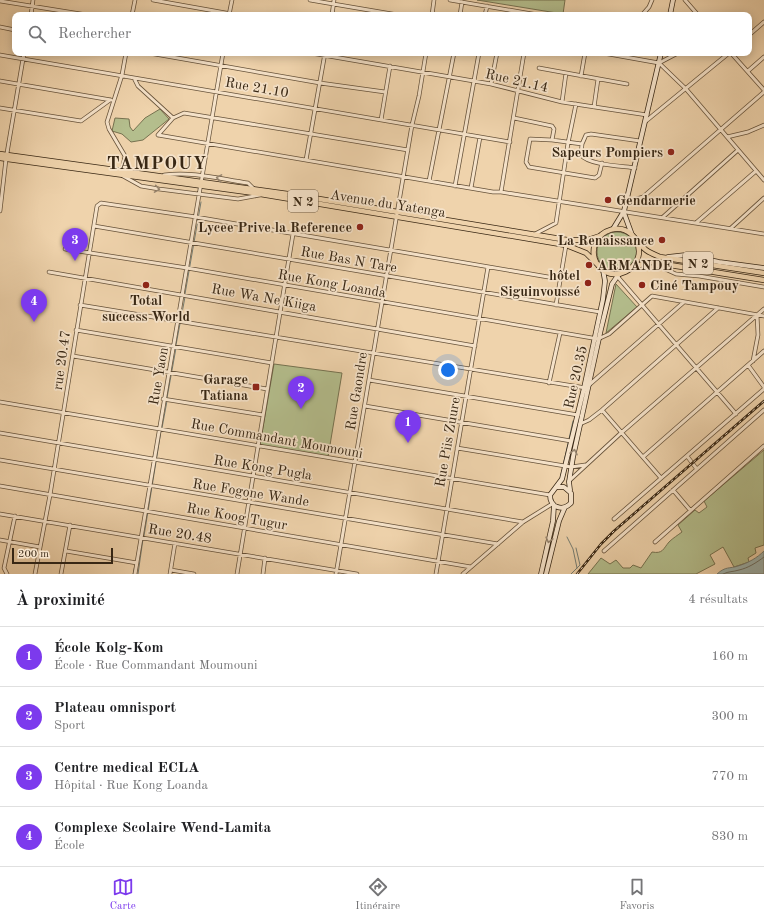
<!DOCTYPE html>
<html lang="fr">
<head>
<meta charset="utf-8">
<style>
	body { margin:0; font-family:"Old Standard TT",serif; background:#f6f6f6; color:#202124 }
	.scale { position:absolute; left:12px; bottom:10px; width:101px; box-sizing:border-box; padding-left:4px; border:2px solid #382714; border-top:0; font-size:11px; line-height:14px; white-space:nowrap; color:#382714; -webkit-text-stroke:3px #f5e2c9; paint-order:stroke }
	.you { position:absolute; left:448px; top:370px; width:14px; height:14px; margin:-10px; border:3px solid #fff; border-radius:50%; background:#1a73e8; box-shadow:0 0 0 6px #1a73e833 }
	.badge { display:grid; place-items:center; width:26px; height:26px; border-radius:50%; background:#7c3aed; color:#fff; font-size:13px; font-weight:700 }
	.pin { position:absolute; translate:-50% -33px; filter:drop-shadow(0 1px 2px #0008) }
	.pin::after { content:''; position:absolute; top:21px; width:14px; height:12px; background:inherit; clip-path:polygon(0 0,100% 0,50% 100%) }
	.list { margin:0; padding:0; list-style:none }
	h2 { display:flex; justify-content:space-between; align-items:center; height:52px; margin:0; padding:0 16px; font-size:17px }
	h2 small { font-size:13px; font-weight:400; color:#757577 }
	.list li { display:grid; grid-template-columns:26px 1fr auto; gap:12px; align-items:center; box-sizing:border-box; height:60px; padding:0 16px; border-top:1px solid #e0e0e0 }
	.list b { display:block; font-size:15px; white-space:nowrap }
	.list p { margin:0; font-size:13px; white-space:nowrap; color:#757577 }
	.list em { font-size:13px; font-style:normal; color:#757577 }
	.icon { flex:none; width:22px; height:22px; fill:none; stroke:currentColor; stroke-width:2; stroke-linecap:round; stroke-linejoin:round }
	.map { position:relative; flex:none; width:764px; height:574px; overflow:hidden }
	.search { position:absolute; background:#fff; box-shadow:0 2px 10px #0003; left:12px; right:12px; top:12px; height:44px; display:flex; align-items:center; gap:10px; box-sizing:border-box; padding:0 14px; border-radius:8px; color:#757577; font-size:15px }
	.sheet { height:292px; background:#fff }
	nav { display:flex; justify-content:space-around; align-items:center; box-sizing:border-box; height:56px; border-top:1px solid #e0e0e0; background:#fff; font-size:11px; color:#757577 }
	nav a { display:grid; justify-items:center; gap:2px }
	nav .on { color:#7c3aed }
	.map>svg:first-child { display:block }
</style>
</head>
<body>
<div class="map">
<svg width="764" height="574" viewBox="0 0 764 574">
	<rect width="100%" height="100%" fill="#efd3ac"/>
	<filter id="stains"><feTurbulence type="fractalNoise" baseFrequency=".005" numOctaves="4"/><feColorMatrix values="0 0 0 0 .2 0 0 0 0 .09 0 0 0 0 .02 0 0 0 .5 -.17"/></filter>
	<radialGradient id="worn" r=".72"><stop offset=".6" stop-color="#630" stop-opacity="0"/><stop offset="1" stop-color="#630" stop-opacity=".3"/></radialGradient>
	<path fill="#b4be8d" stroke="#767250" d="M477,0H565L563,14Z
		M160,109L169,119L143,140L131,142L122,134L112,131L115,118L129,119L130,127L133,131L145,118Z
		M597 252a20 20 0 1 1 40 0a20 20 0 1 1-40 0Z
		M616,284L637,307L606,333Z
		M274,364L342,373L328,457L260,445Z
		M764,450V545L755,548L756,553L748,558L749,562L734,567L723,547L710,555L715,564L696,574H588L601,558L610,564L616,560L623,568H630L633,565L641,568L652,552C663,554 663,549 669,542C673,538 678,535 682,532L678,525L695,510L699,513L707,507L704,501Z"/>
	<path fill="#9db6b3" stroke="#757d73" d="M764,551V574H717C726,566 729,569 738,566C748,563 757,558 764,551Z"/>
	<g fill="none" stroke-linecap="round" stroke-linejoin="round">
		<path stroke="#6a6e64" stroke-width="1" d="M723,574C729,571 733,572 739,570C748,568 756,563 764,557"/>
		<path stroke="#757d73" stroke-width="1" d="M185,294L201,202
			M176,345L185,297
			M167,398L176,348
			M162,428L167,401
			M560,479L573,421
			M144,536L161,431
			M567,537L573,549L577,568
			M133,574L135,565
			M138,574L143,539
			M571,574L580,565L576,548"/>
		<defs>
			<path id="street" d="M153,0L237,15
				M310,0L398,15
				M450,0L538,15
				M685,0L698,15
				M0,1L87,15
				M31,15L33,0
				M132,15L135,0
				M229,15L232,0
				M332,15L334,0
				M432,15L434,0
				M460,15L462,2
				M485,15L487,6
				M642,15L649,7L652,0
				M0,27L15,30
				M749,35L764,22
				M149,53L320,83L385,92
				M311,53L491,84L562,102L647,115
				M603,53L659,63L678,53
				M731,53L764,90
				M0,55L510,142
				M659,63L686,89L764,180
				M539,68L627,84
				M748,71L764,57
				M581,76L585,53
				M134,78L138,86L173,118
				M0,81L111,100
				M491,84L497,53
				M562,102L566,73
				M594,107L598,79
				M0,108L81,121L110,100
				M514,118L552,126L554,129L552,140
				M381,120L390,66
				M646,121L729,53
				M158,135L493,192H501L764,234
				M158,135L173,118L184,113L408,150
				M727,137L748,132L764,125
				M582,144L552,140L530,139L526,162L529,167L595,178L599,175L602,163
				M306,160L325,53
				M635,168C621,166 589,165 581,155L582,144L586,135L591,134L640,141
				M122,171L125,156L109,129L107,122L122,75L126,53
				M164,175C192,171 220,179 248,183L253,188
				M123,176L141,186L159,189L238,199L260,195
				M429,181L454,53
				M455,186L479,53
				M471,188L480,137
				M501,192L524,53
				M627,202L643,197L764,92
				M0,211L6,159L24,53
				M663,217L738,150
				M697,222L756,171
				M94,226L600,312
				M731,228L764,198
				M535,234L556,223L568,143L576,104
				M65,249L187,268L598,339L609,334L652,296L764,316
				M654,264L676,274L699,276L764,287
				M49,272L475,346
				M617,276L736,414
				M80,305L586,388
				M556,305L566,245
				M76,330L272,363
				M73,356L267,389
				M753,361L758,335L757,315
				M748,365L764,387
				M369,380L578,415
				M549,383L560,333
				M589,385L684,302
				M163,399L263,415
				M0,402L550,495
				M365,406L571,441
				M602,410L661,478
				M580,424L589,420L602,410L718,308
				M0,433L523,522
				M457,448L571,467L585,465
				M687,456L696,468
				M643,457L764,351
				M0,460L498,544
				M569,481L621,433L764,309
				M0,486L471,567
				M673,490L690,510
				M0,514L357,574
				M614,519L764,389
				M0,540L40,547
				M655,542L764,446
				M66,551L137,563
				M604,551L764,410
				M171,570L194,574
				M7,574L4,568L15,516
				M35,574L50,495L97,206L101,203L196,217L560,279
				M61,574L70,525
				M135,574L223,53
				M170,574L175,543
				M237,574L293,234
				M263,574L265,558
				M336,574L412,125L419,96L426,53
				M436,574L488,267
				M463,574L523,522L552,504"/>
			<path id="secondary" d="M670,15L673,0
				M624,213L632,235
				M613,229L624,211L661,53
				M668,257L686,255L719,262L764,268
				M557,487H564L571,493V503C562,512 550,507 550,495L562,479L584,388L603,299L605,281L603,270
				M570,490L569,482L573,457L601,329L612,284L619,274
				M541,574L553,521L554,505
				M546,574L559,521L565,507"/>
			<path id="primary" d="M0,154L295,195L567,240H588L600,236
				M0,158L254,193L566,245L586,253L599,266
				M637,242C648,268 610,288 596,262C593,256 593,250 595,244C601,229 620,224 631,234C637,239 640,246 646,250C650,253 655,255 660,257L764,273
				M634,268L642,264L651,262L764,280"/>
		</defs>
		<use href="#street" stroke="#66523a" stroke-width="4.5"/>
		<use href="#secondary" stroke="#382714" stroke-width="5.5"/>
		<use href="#primary" stroke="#382714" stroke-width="6"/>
		<use href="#street" stroke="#f5e2c9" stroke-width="3"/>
		<use href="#secondary" stroke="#f5e2c9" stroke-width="4"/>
		<use href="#primary" stroke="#efd3ac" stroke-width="4.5"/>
		<defs>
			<path id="rail" d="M577,574L601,544L614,531L764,401"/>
		</defs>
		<use href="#rail" stroke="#382714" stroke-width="2.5"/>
		<use href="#rail" stroke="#f5e2c9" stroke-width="1" stroke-dasharray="3" stroke-linecap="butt"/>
	</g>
	<defs><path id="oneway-chevron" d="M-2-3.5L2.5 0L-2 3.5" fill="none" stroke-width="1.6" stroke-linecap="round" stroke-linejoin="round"/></defs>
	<g stroke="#96846e">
		<use href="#oneway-chevron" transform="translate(219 178) rotate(-170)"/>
		<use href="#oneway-chevron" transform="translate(157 189) rotate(9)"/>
		<use href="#oneway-chevron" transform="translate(574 452) rotate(-78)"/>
		<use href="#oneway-chevron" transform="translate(549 540) rotate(104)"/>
	</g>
	<g fill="#8f2418" stroke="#f5e2c9" stroke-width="1.5">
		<circle cx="671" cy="152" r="4"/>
		<circle cx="608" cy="200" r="4"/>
		<circle cx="360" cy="227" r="4"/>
		<circle cx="662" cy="240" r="4"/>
		<circle cx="589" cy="265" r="4"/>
		<circle cx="588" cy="283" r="4"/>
		<circle cx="146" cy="285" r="4"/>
		<circle cx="642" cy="285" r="4"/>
		<rect x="252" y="383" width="8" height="8" rx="2"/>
	</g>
	<g text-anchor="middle" stroke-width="3.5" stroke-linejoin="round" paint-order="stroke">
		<g fill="#f5e2c9" stroke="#715f4a" stroke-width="1">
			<rect x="288" y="190" width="30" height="22" rx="3"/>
			<rect x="683" y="252" width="30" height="22" rx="3"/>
		</g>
		<g font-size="13" font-weight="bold" fill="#382714">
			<text x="303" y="206">N 2</text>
			<text x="698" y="268">N 2</text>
		</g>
		<g font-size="14" fill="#382714" stroke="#f5e2c9">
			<text transform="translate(517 80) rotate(13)" y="5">Rue 21.14</text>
			<text transform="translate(257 87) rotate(10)" y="5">Rue 21.10</text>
			<text transform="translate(388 203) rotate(9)" y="5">Avenue du Yatenga</text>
			<text transform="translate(349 259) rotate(10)" y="5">Rue Bas N Tare</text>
			<text transform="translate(332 283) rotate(10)" y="5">Rue Kong Loanda</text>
			<text transform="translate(264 297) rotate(10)" y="5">Rue Wa Ne Kiiga</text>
			<text transform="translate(61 360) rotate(-82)" y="5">rue 20.47</text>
			<text transform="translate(158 376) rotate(-80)" y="5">Rue Yaon</text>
			<text transform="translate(575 377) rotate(-77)" y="5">Rue 20.35</text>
			<text transform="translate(356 391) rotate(-81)" y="5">Rue Gaondre</text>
			<text transform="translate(277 438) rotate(10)" y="5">Rue Commandant Moumouni</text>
			<text transform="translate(447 442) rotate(-80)" y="5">Rue Piis Zuure</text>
			<text transform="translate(263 467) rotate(9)" y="5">Rue Kong Pugla</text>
			<text transform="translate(251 492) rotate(9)" y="5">Rue Fogone Wande</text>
			<text transform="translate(237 516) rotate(10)" y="5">Rue Koog Tugur</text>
			<text transform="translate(180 533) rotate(9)" y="5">Rue 20.48</text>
		</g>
		<g font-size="14" font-weight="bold" fill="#382714" stroke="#f5e2c9" text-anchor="end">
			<text x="663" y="157">Sapeurs Pompiers</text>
			<text x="616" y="205" text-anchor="start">Gendarmerie</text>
			<text x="352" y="232">Lycee Prive la Reference</text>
			<text x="654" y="245">La Renaissance</text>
			<text x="597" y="270" text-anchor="start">ARMANDE</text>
			<text x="580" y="280">hôtel<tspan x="580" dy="16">Siguinvoussé</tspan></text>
			<text x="650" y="290" text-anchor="start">Ciné Tampouy</text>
			<text x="146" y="305" text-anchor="middle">Total<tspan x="146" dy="16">success World</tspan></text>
			<text x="248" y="384">Garage<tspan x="248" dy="16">Tatiana</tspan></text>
		</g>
		<g font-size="18" font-weight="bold" letter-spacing="1" fill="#382714" stroke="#f5e2c9">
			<text x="157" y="169">TAMPOUY</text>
		</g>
	</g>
	<rect width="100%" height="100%" filter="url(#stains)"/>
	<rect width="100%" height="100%" fill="url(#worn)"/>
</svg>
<div class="scale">200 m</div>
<div class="you"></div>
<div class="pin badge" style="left:408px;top:443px">1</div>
<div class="pin badge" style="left:301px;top:409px">2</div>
<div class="pin badge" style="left:75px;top:261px">3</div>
<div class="pin badge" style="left:34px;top:322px">4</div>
<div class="search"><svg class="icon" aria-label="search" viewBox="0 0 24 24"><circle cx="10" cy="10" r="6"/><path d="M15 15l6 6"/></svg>Rechercher</div>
</div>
<section class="sheet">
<h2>À proximité<small>4 résultats</small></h2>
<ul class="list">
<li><span class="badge">1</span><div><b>École Kolg-Kom</b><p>École · Rue Commandant Moumouni</p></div><em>160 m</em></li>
<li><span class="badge">2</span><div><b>Plateau omnisport</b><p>Sport</p></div><em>300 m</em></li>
<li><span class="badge">3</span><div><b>Centre medical ECLA</b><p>Hôpital · Rue Kong Loanda</p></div><em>770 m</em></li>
<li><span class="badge">4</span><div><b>Complexe Scolaire Wend-Lamita</b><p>École</p></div><em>830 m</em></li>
</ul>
</section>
<nav>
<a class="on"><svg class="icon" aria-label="map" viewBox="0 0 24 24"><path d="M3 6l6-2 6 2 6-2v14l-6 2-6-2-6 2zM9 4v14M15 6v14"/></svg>Carte</a>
<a><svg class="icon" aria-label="directions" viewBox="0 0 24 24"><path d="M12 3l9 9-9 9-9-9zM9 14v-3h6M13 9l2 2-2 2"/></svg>Itinéraire</a>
<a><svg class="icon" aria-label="saved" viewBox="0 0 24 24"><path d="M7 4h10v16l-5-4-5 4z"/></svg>Favoris</a>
</nav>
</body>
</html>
